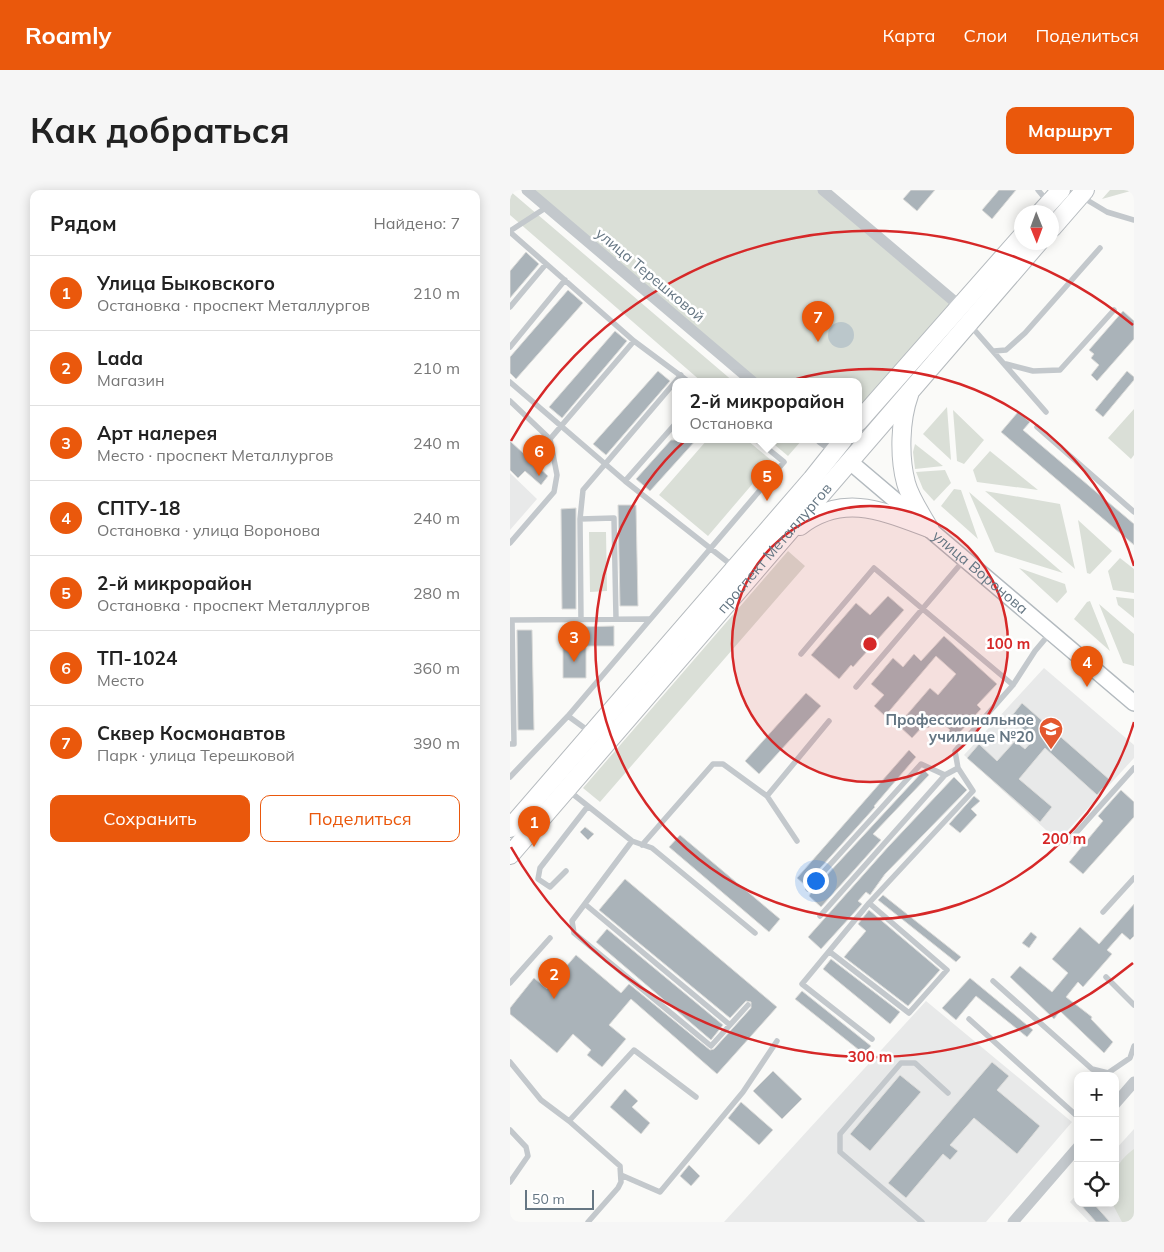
<!DOCTYPE html>
<html lang="ru">
<head>
<meta charset="utf-8">
<style>
	body { margin:0; font-family:Mulish,sans-serif; background:#f6f6f6; color:#222 }
	.controls { position:absolute; right:15px; bottom:15px; display:grid; overflow:hidden; border-radius:10px; box-shadow:0 2px 12px #0003 }
	.controls button { width:45px; height:45px; display:grid; place-items:center; padding:0; border:0; border-bottom:1px solid #e0e0e0; background:#fff; color:#222; font:25px sans-serif }
	.compass { position:absolute; left:504px; top:15px; width:45px; height:45px; border-radius:50%; background:#fff; box-shadow:0 2px 12px #0003; rotate:179deg }
	.scale { position:absolute; left:15px; bottom:12px; width:69px; box-sizing:border-box; padding-left:5px; border:2px solid #657683; border-top:0; font-size:14px; line-height:18px; white-space:nowrap; color:#657683; -webkit-text-stroke:4px #fff; paint-order:stroke }
	.you { position:absolute; left:305px; top:690px; width:18px; height:18px; margin:-12px; border:4px solid #fff; border-radius:50%; background:#1a73e8; box-shadow:0 0 0 8px #1a73e833 }
	.badge { display:grid; place-items:center; width:32px; height:32px; border-radius:50%; background:#ea580c; color:#fff; font-size:16px; font-weight:700 }
	.pin { position:absolute; translate:-50% -41px; filter:drop-shadow(0 1px 2px #0008) }
	.pin::after { content:''; position:absolute; top:26px; width:18px; height:15px; background:inherit; clip-path:polygon(0 0,100% 0,50% 100%) }
	.popup { position:absolute; left:162px; top:188px; width:190px; height:65px; box-sizing:border-box; display:grid; place-content:center; border-radius:10px; background:#fff; filter:drop-shadow(0 1px 4px #0005); font-size:16px; white-space:nowrap; color:#767676 }
	.popup b { font-size:19px; color:#222 }
	.popup::after { content:''; position:absolute; left:50%; top:100%; margin-left:-10px; border:10px solid transparent; border-top-color:#fff }
	.list { margin:0; padding:0; list-style:none }
	h2 { display:flex; justify-content:space-between; align-items:center; height:65px; margin:0; padding:0 20px; font-size:21px }
	h2 small { font-size:16px; font-weight:400; color:#767676 }
	.list li { display:grid; grid-template-columns:32px 1fr auto; gap:15px; align-items:center; box-sizing:border-box; height:75px; padding:0 20px; border-top:1px solid #e0e0e0 }
	.list b { display:block; font-size:19px; white-space:nowrap }
	.list p { margin:0; font-size:16px; white-space:nowrap; color:#767676 }
	.list em { font-size:16px; font-style:normal; color:#767676 }
	.actions { display:flex; gap:10px; padding:15px 20px }
	.actions a { flex:1; padding:11px 0; border:1px solid #ea580c; border-radius:10px; text-align:center; font-size:18px; color:#ea580c }
	.actions .main { background:#ea580c; color:#fff }
	.icon { flex:none; width:28px; height:28px; fill:none; stroke:currentColor; stroke-width:2; stroke-linecap:round; stroke-linejoin:round }
	.map { position:relative; flex:none; width:624px; height:1032px; overflow:hidden; border-radius:10px }
	header { display:flex; align-items:center; gap:30px; box-sizing:border-box; height:70px; padding:0 25px; background:#ea580c; color:#fff }
	header strong { font-size:24px }
	nav { display:flex; gap:28px; margin-inline-start:auto; font-size:18px }
	.intro { display:flex; align-items:center; justify-content:space-between; box-sizing:border-box; height:120px; padding:0 30px }
	h1 { margin:0; font-size:35px }
	.button { padding:12px 22px; border-radius:10px; background:#ea580c; color:#fff; font-size:18px; font-weight:700 }
	main { display:flex; gap:30px; padding:0 30px }
	aside { flex:1; background:#fff; border-radius:10px; box-shadow:0 2px 12px #0003 }
	.map>svg:first-child { display:block }
</style>
</head>
<body>
<header>
<strong>Roamly</strong>
<nav><a>Карта</a><a>Слои</a><a>Поделиться</a></nav>
</header>
<div class="intro"><h1>Как добраться</h1><a class="button">Маршрут</a></div>
<main>
<aside>
<h2>Рядом<small>Найдено: 7</small></h2>
<ul class="list">
<li><span class="badge">1</span><div><b>Улица Быковского</b><p>Остановка · проспект Металлургов</p></div><em>210 m</em></li>
<li><span class="badge">2</span><div><b>Lada</b><p>Магазин</p></div><em>210 m</em></li>
<li><span class="badge">3</span><div><b>Арт налерея</b><p>Место · проспект Металлургов</p></div><em>240 m</em></li>
<li><span class="badge">4</span><div><b>СПТУ-18</b><p>Остановка · улица Воронова</p></div><em>240 m</em></li>
<li><span class="badge">5</span><div><b>2-й микрорайон</b><p>Остановка · проспект Металлургов</p></div><em>280 m</em></li>
<li><span class="badge">6</span><div><b>ТП-1024</b><p>Место</p></div><em>360 m</em></li>
<li><span class="badge">7</span><div><b>Сквер Космонавтов</b><p>Парк · улица Терешковой</p></div><em>390 m</em></li>
</ul>
<div class="actions"><a class="main">Сохранить</a><a>Поделиться</a></div>
</aside>
<div class="map">
<svg width="624" height="1032" viewBox="0 0 624 1032">
	<rect width="100%" height="100%" fill="#fafaf8"/>
	<path fill="#e8e9e9" d="M0,283L27,309L0,340Z
		M534,478L624,555V568L548,651L454,565Z
		M416,811L562,932L476,1032H214Z
		M624,939V1032H579L560,1012L568,1003V1013H605V960Z"/>
	<path fill="#dadfd7" d="M17,0H313L451,117L348,232V192H243Z
		M600,0H624L592,9Z
		M0,1L224,192H192L0,25Z
		M437,217L441,270L413,244Z
		M624,219V265L621,269L598,248Z
		M443,220L474,250L454,274L447,271Z
		M197,250H237L262,271L198,346L149,305Z
		M259,250H292L278,266Z
		M405,254L433,276L405,279L403,262Z
		M480,261L528,300L467,292L463,280Z
		M435,280L441,293L424,311L413,299L406,282Z
		M444,299L451,300L468,349L431,316Z
		M475,301L550,314L565,379Z
		M459,302L553,383L485,362Z
		M568,330L602,361L580,384L577,383Z
		M79,342H96L97,401L80,402Z
		M278,361L295,376L90,612L73,598Z
		M610,368L624,379V403L603,400L598,381Z
		M509,378L555,394L557,402L547,413Z
		M606,407L624,409V428L608,415Z
		M580,411L600,461L564,429L577,412Z
		M589,414L624,444V476L613,473Z
		M624,959V1032H612L602,1013H605C605,987 601,976 624,959Z"/>
	<path fill="#bbc7cb" d="M318 145a13 13 0 1 1 26 0a13 13 0 1 1-26 0Z"/>
	<path fill="#aab3b9" stroke="#dcdcda" d="M401,0H425L407,21L393,9Z
		M489,0H506L482,29L472,20Z
		M16,62L29,74L0,108V81Z
		M58,100L73,113L6,189L0,183V167Z
		M613,121L624,131V149L587,191L581,185L589,175L581,168L584,164L579,160Z
		M105,141L117,151L52,228L39,217Z
		M148,181L160,191L96,265L83,254Z
		M617,181L624,187V190L593,227L585,220Z
		M508,222L520,232L513,240L624,334V355L491,242Z
		M161,250H186L140,301L126,289Z
		M0,251L38,286L31,295L15,281L8,288L0,280Z
		M108,315H126L128,416H110Z
		M66,318V419H52L51,319Z
		M378,406L394,420L343,477L341,475L329,489L301,465L346,413L360,425Z
		M104,436V456H76V488H53V450H69V437Z
		M7,440H22L24,540H8Z
		M434,446L487,494L467,515L471,519L440,553L433,547L440,540L427,528L418,538L414,535L402,548L388,535L420,498L428,505L446,484L426,466L375,526L364,516L374,505L361,494L383,468L393,477L404,464L411,471Z
		M296,503L311,516L249,584L235,571Z
		M512,513L600,590L587,605L535,558L509,589L542,617L530,632L457,568L469,554L487,571L505,551L515,559L524,549L500,528Z
		M399,560L406,567L364,616L365,617L295,695L287,688Z
		M414,580L419,585L363,644L371,650L311,717L299,706L302,701Z
		M444,587L457,600L375,684L360,705L356,702L348,711L352,714L311,759L298,747L378,657Z
		M611,600L624,612V627L573,684L559,672L593,631L588,626Z
		M464,606L470,611L461,619L467,625L450,643L439,634Z
		M75,637L84,644L78,650L70,642Z
		M170,645L270,729L259,742L159,657Z
		M115,689L267,817L207,884L121,809L99,835L116,849L92,877L77,865L81,860L63,844L47,863L0,824V818L24,788L37,799L66,765L111,803L119,794L200,860L204,859L241,818V812L236,811L220,828L89,720Z
		M373,705L451,767L446,772L368,710Z
		M624,714V746L620,750L612,743L597,760L602,764L573,797L568,792L556,807L582,827L581,829L603,852L594,863L550,821L544,829L500,787L510,776L542,802L558,783L542,769L570,737L589,754Z
		M359,720L430,780L398,816L334,767L356,741L348,734Z
		M97,739L213,835L201,850L86,752Z
		M521,742L527,747L519,758L512,753Z
		M321,769L390,822L380,834L313,779Z
		M460,788L523,840L517,847L466,806L446,830L432,818Z
		M292,801L361,856L354,864L285,809Z
		M482,872L499,886L487,900L530,936L507,964L464,928L440,955L448,961L440,970L433,964L396,1008L378,993Z
		M263,881L292,909L272,929L243,901Z
		M390,885L411,902L360,961L340,944Z
		M115,899L128,911L122,917L140,933L131,944L100,917Z
		M231,912L263,940L249,955L218,928Z
		M179,975L190,986L181,996L170,986Z
		M569,1013H583L600,1032H586Z"/>
	<g fill="none" stroke-linecap="round" stroke-linejoin="round">
		<defs>
			<g id="secondary">
				<path id="s1" d="M339,271L624,513"/>
			</g>
			<g id="primary">
				<path d="M531,22L551,0"/>
				<path d="M542,38L575,0"/>
				<path d="M399,205C390,230 389,267 396,293C400,308 411,324 419,338"/>
				<path d="M348,232L512,46"/>
				<path d="M290,336C333,303 373,321 419,338"/>
				<path d="M0,638L302,289L333,250"/>
				<path id="s2" d="M0,665L529,52"/>
			</g>
		</defs>
		<use href="#secondary" stroke="#b3babf" stroke-width="18"/>
		<use href="#primary" stroke="#b5babe" stroke-width="20"/>
		<path stroke="#c3c8cc" stroke-width="5.5" d="M528,0L538,12
			M572,7L597,22L624,30
			M0,41L37,17
			M0,42L124,151L179,192
			M0,117L36,74
			M460,135L536,222
			M0,157L55,90
			M484,161L496,160L515,143L590,58
			M496,174L523,181L550,180L604,120
			M0,192L115,291L224,377
			M0,211L40,249L124,151
			M527,237L624,322
			M115,291L166,233
			M70,329L73,300L171,185
			M0,353L44,302L47,285L40,249
			M0,430L139,429
			M71,430L70,329L104,328L106,429
			M291,464L364,378L503,495
			M346,497L454,370
			M58,526L80,542
			M0,554H4L2,430
			M0,587L58,526L274,272L247,250
			M59,601L122,651L142,658L245,743
			M257,606L287,651
			M122,651L62,731L64,743L201,856L238,815
			M558,652L624,578
			M132,655L203,574H213L257,606L319,531
			M56,681L40,697L28,689L30,678L78,616
			M298,699L411,574L435,585
			M76,715L220,835
			M593,722L624,688
			M310,726L435,585L448,578
			M320,762L399,823L437,780L359,713
			M596,787L624,815
			M483,791L582,879L598,883L620,868L624,856
			M0,793L40,748
			M459,829L568,927
			M362,849L292,794L359,713L463,601L448,578L445,561L503,495L525,461L541,442
			M0,872L31,910L59,931L110,976L111,992L108,998L78,1032
			M59,931L124,860L186,907
			M0,940L16,957L18,966L0,992
			M111,985L150,1002L233,902L267,851
			M412,1032L330,962V944L391,873H405L438,903"/>
		<path stroke="#c3c8cc" stroke-width="11" d="M17,0L243,192
			M313,0L451,117
			M311,250L324,259
			M605,914L624,892
			M503,1032L568,957"/>
		<use href="#secondary" stroke="#fff" stroke-width="15"/>
		<use href="#primary" stroke="#fff" stroke-width="18"/>
	</g>
	<circle cx="360" cy="454" r="138" fill="#d62828" fill-opacity=".12"/>
	<g fill="none" stroke="#d62828" stroke-width="2.5">
		<circle cx="360" cy="454" r="138"/>
		<path d="M624 532A275 275 0 1 1 624 376"/>
		<path d="M623 773A413 413 0 0 1 1 657M1 251A413 413 0 0 1 623 135"/>
	</g>
	<defs>
		<symbol id="university-pin" viewBox="-11 -11 22 30"><path d="M0 17L-7.5 6A9.5 9.5 0 1 1 7.5 6Z" fill="#e4572e" stroke="#fff"/><path d="M0-5L7-2L0 1L-7-2ZM-4 1L0 2.5L4 1V4Q0 6-4 4Z" fill="#fff"/></symbol>
	</defs>
	<g fill-rule="evenodd">
		<use href="#university-pin" x="527" y="525" width="28" height="38"/>
	</g>
	<g text-anchor="middle" stroke-width="5" stroke-linejoin="round" paint-order="stroke">
		<g font-size="15" fill="#657683" stroke="#fff">
			<text transform="translate(140 85) rotate(40)" y="5">улица Терешковой</text>
			<text dy="5" stroke="none"><textPath href="#s2" startOffset="405">проспект Металлургов</textPath></text>
			<text dy="5" stroke="none"><textPath href="#s1" startOffset="172">улица Воронова</textPath></text>
		</g>
		<g font-size="15" font-weight="bold" fill="#657683" stroke="#fff" text-anchor="end">
			<text x="524" y="535">Профессиональное<tspan x="524" dy="17">училище №20</tspan></text>
		</g>
	</g>
	<circle cx="360" cy="454" r="8" fill="#d62828" stroke="#fff" stroke-width="2.5"/>
	<g font-size="15" text-anchor="middle" font-weight="bold" fill="#d62828" stroke="#fff" stroke-width="5" stroke-linejoin="round" paint-order="stroke">
		<text x="498" y="459">100 m</text>
		<text x="554" y="654">200 m</text>
		<text x="360" y="872">300 m</text>
	</g>
</svg>
<div class="controls">
<button>+</button>
<button>−</button>
<button><svg class="icon" aria-label="locate" viewBox="0 0 24 24"><circle cx="12" cy="12" r="6"/><path d="M12 2v4M12 18v4M2 12h4M18 12h4"/></svg></button>
</div>
<svg class="compass" viewBox="-18 -18 36 36"><path d="M0-13l5 13h-10z" fill="#e53935"/><path d="M0 13l5-13h-10z" fill="#767676"/></svg>
<div class="scale">50 m</div>
<div class="you"></div>
<div class="pin badge" style="left:24px;top:657px">1</div>
<div class="pin badge" style="left:44px;top:809px">2</div>
<div class="pin badge" style="left:64px;top:472px">3</div>
<div class="pin badge" style="left:577px;top:497px">4</div>
<div class="pin badge" style="left:257px;top:311px">5</div>
<div class="popup"><b>2-й микрорайон</b>Остановка</div>
<div class="pin badge" style="left:29px;top:286px">6</div>
<div class="pin badge" style="left:308px;top:152px">7</div>
</div>
</main>
</body>
</html>
